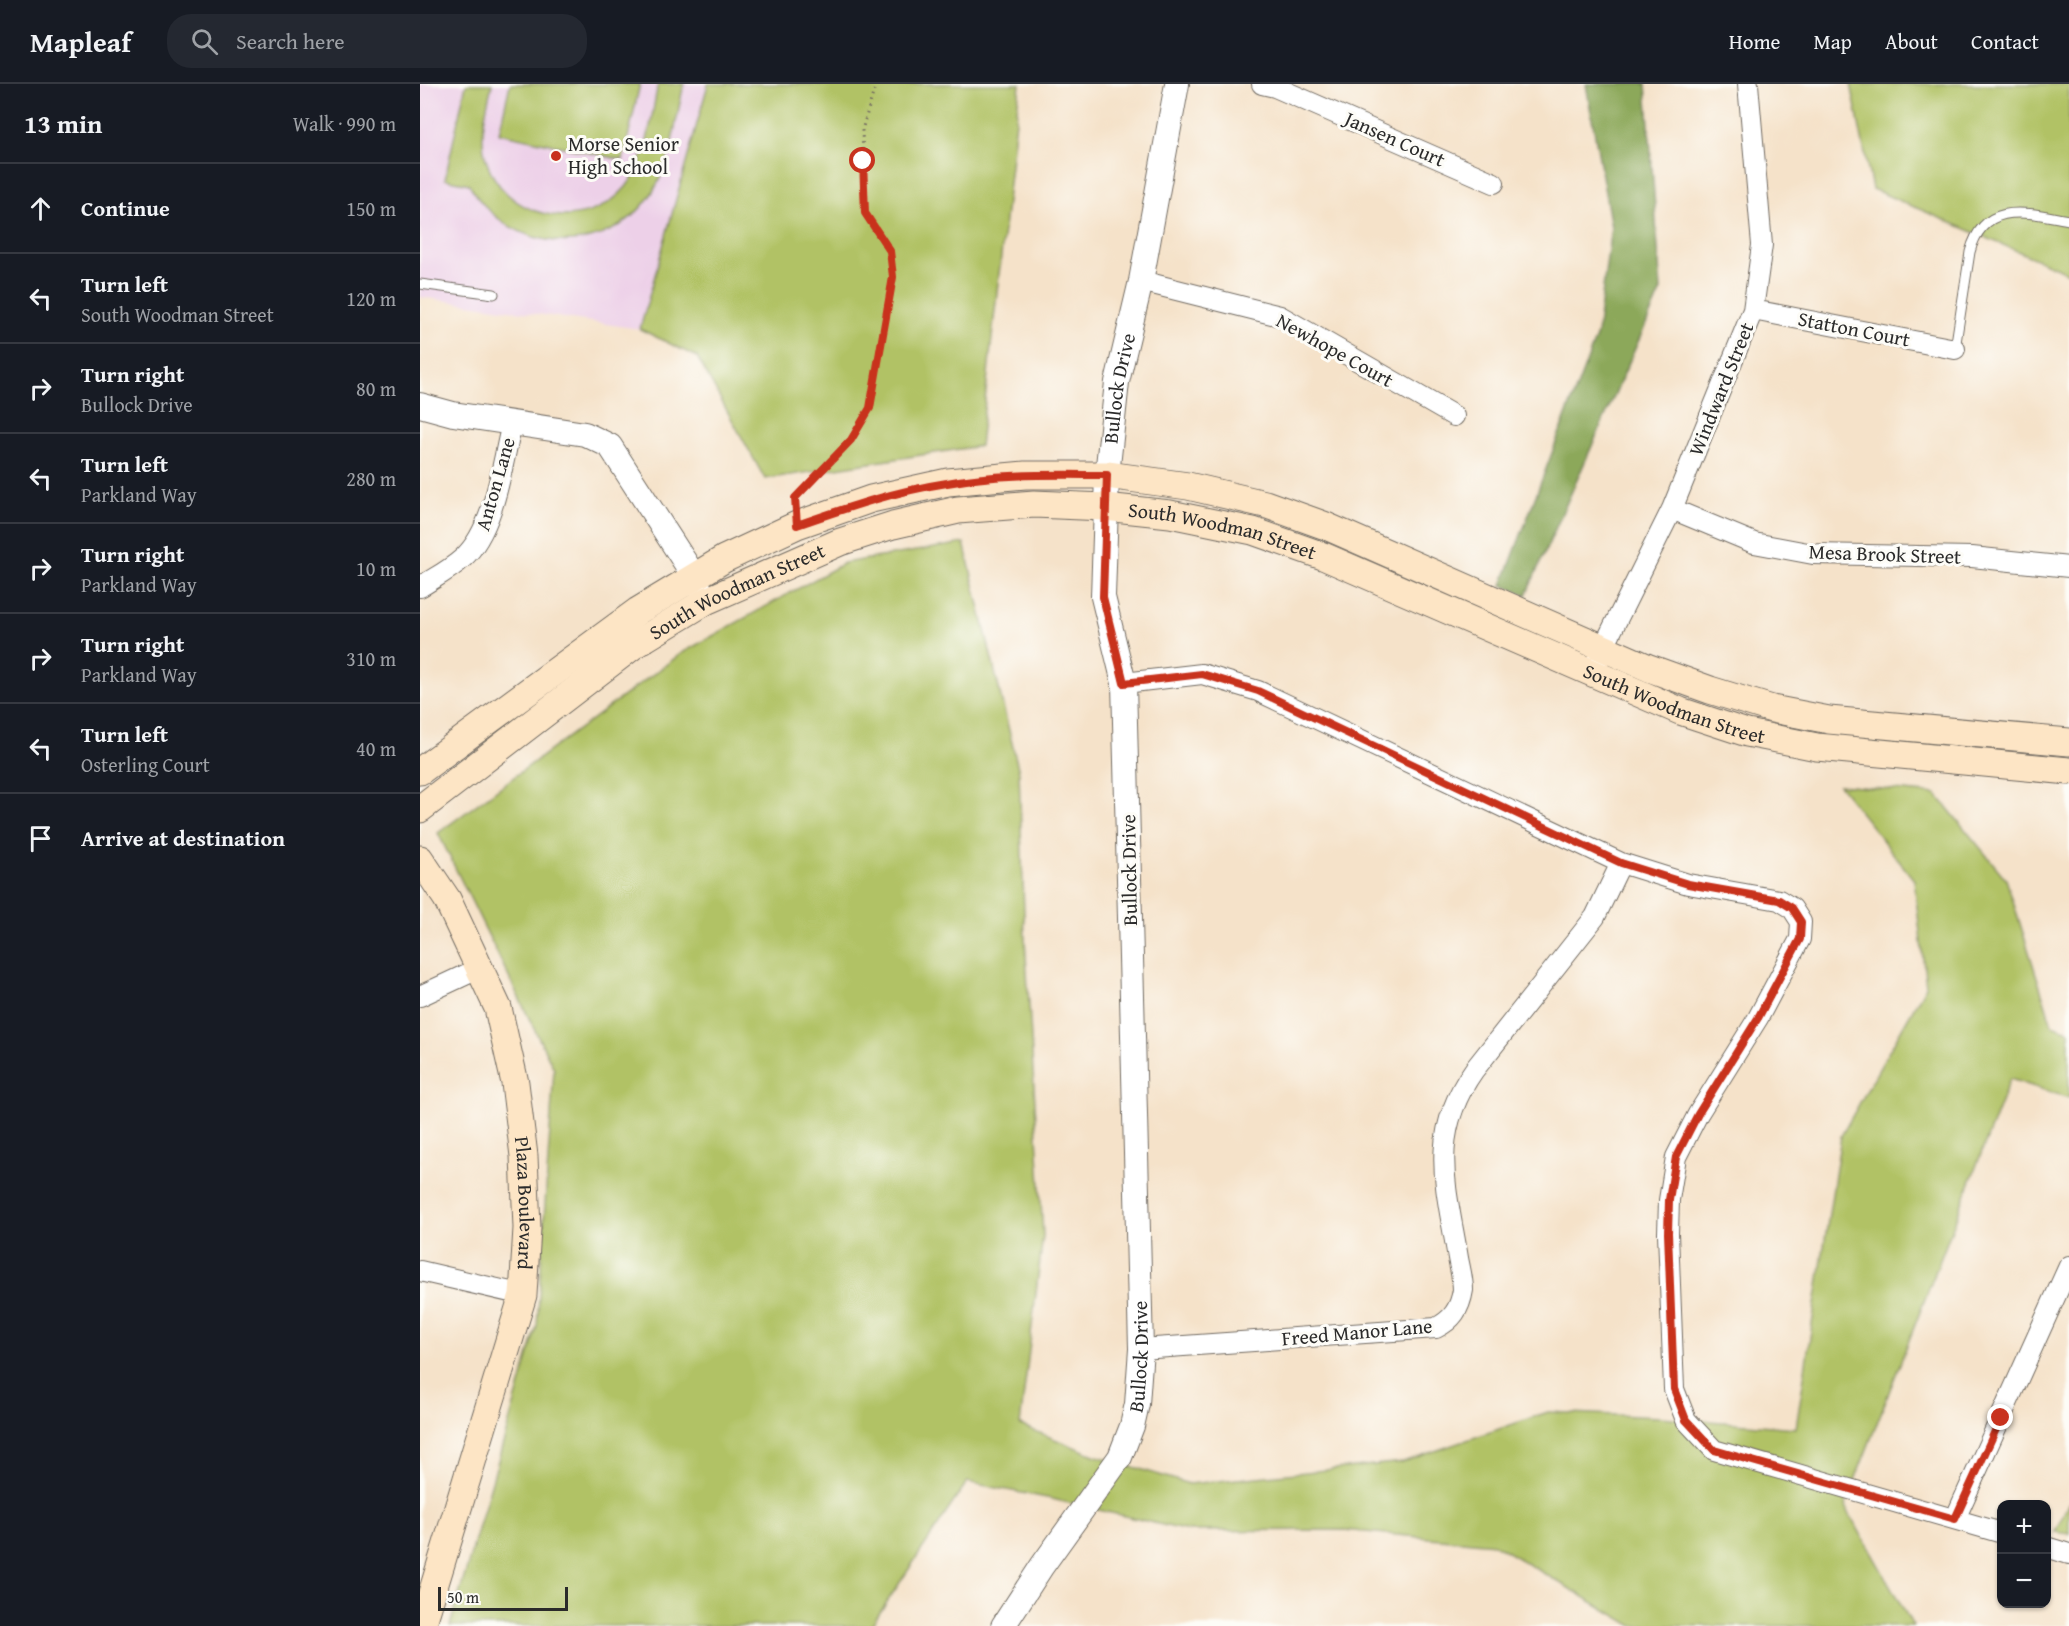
<!DOCTYPE html>
<html lang="en">
<head>
<meta charset="utf-8">
<style>
	body { margin:0; font-family:"Gentium Book Plus",serif; background:#242831; color:#f1f3f6 }
	.controls { position:absolute; right:18px; bottom:18px; display:grid; overflow:hidden; border-radius:12px; box-shadow:0 2px 4px #0004 }
	.controls button { width:54px; height:54px; display:grid; place-items:center; padding:0; border:0; border-bottom:2px solid #363941; background:#171b24; color:#f1f3f6; font:30px sans-serif }
	.scale { position:absolute; left:18px; bottom:15px; width:130px; box-sizing:border-box; padding-left:6px; border:3px solid #2b2b2b; border-top:0; font-size:16px; line-height:21px; white-space:nowrap; color:#2b2b2b; -webkit-text-stroke:4px #fdfcf7; paint-order:stroke }
	.stop { position:absolute; width:18px; height:18px; margin:-14px; border:4px solid #c8321e; border-radius:50%; background:#fff }
	.stop.end { background:#c8321e; border-color:#fff; box-shadow:0 2px 6px #0008 }
	.list { margin:0; padding:0; list-style:none }
	h2 { display:flex; justify-content:space-between; align-items:center; height:78px; margin:0; padding:0 24px; font-size:26px }
	h2 small { font-size:20px; font-weight:400; color:#9ea1a6 }
	.list li { display:grid; grid-template-columns:39px 1fr auto; gap:18px; align-items:center; box-sizing:border-box; height:90px; padding:0 24px; border-top:2px solid #363941 }
	.list b { display:block; font-size:22px; white-space:nowrap }
	.list p { margin:0; font-size:20px; white-space:nowrap; color:#9ea1a6 }
	.list em { font-size:20px; font-style:normal; color:#9ea1a6 }
	.icon { flex:none; width:33px; height:33px; fill:none; stroke:currentColor; stroke-width:2; stroke-linecap:round; stroke-linejoin:round }
	.map { position:relative; flex:none; width:1649px; height:1542px; overflow:hidden }
	header { display:flex; align-items:center; gap:36px; box-sizing:border-box; height:84px; padding:0 30px; background:#171b24; border-bottom:2px solid #363941 }
	header strong { font-size:28px }
	nav { display:flex; gap:33px; margin-inline-start:auto; font-size:21px }
	.search { width:420px; height:54px; background:#242831; display:flex; align-items:center; gap:15px; box-sizing:border-box; padding:0 21px; border-radius:24px; color:#9ea1a6; font-size:22px }
	main { display:flex }
	aside { flex:1; background:#171b24 }
	.map>svg:first-child { display:block }
</style>
</head>
<body>
<header>
<strong>Mapleaf</strong>
<div class="search"><svg class="icon" aria-label="search" viewBox="0 0 24 24"><circle cx="10" cy="10" r="6"/><path d="M15 15l6 6"/></svg>Search here</div>
<nav><a>Home</a><a>Map</a><a>About</a><a>Contact</a></nav>
</header>
<main>
<aside>
<h2>13 min<small>Walk · 990 m</small></h2>
<ul class="list">
<li><svg class="icon" aria-label="ahead" viewBox="0 0 24 24"><path d="M12 20V5M6 11l6-6 6 6"/></svg><div><b>Continue</b></div><em>150 m</em></li>
<li><svg class="icon" aria-label="left" viewBox="0 0 24 24"><path d="M17 20v-9H6M10 6l-5 5 5 5"/></svg><div><b>Turn left</b><p>South Woodman Street</p></div><em>120 m</em></li>
<li><svg class="icon" aria-label="right" viewBox="0 0 24 24"><path d="M7 20v-9h11M14 6l5 5-5 5"/></svg><div><b>Turn right</b><p>Bullock Drive</p></div><em>80 m</em></li>
<li><svg class="icon" aria-label="left" viewBox="0 0 24 24"><path d="M17 20v-9H6M10 6l-5 5 5 5"/></svg><div><b>Turn left</b><p>Parkland Way</p></div><em>280 m</em></li>
<li><svg class="icon" aria-label="right" viewBox="0 0 24 24"><path d="M7 20v-9h11M14 6l5 5-5 5"/></svg><div><b>Turn right</b><p>Parkland Way</p></div><em>10 m</em></li>
<li><svg class="icon" aria-label="right" viewBox="0 0 24 24"><path d="M7 20v-9h11M14 6l5 5-5 5"/></svg><div><b>Turn right</b><p>Parkland Way</p></div><em>310 m</em></li>
<li><svg class="icon" aria-label="left" viewBox="0 0 24 24"><path d="M17 20v-9H6M10 6l-5 5 5 5"/></svg><div><b>Turn left</b><p>Osterling Court</p></div><em>40 m</em></li>
<li><svg class="icon" aria-label="arrive" viewBox="0 0 24 24"><path d="M6 21V4h12l-3 4 3 4H6"/></svg><div><b>Arrive at destination</b></div></li>
</ul>
</aside>
<div class="map">
<svg width="1649" height="1542" viewBox="0 0 1649 1542">
	<rect width="100%" height="100%" fill="#fdfcf7"/>
	<filter id="ink" filterUnits="userSpaceOnUse"><feTurbulence type="fractalNoise" baseFrequency=".0167" numOctaves="2"/><feDisplacementMap in="SourceGraphic" scale="12" xChannelSelector="R" yChannelSelector="G"/><feConvolveMatrix kernelMatrix="1 2 1 2 8 2 1 2 1" color-interpolation-filters="sRGB"/></filter>
	<filter id="wash" filterUnits="userSpaceOnUse"><feTurbulence type="fractalNoise" baseFrequency=".008" numOctaves="4" result="noise"/><feDisplacementMap in="SourceGraphic" scale="24" xChannelSelector="R" yChannelSelector="G"/><feGaussianBlur stdDeviation="1.35" result="paint"/><feColorMatrix in="noise" values="0 0 0 0 0 0 0 0 0 0 0 0 0 0 0 0 0 1.4 0 .05"/><feComposite in="paint" operator="in"/></filter>
	<g filter="url(#wash)">
		<rect width="100%" height="100%" fill="#f5e2c9"/>
		<path fill="#edd0e8" d="M0,0H292L254,143L220,245L0,213Z"/>
		<path fill="#b1c265" stroke="#6e7648" stroke-width="1.5" d="M46,0H72C67,24 59,48 65,72C81,135 164,153 206,103C228,76 231,33 238,0H264C256,33 252,77 234,106C190,178 90,173 49,100L25,95Z
			M90,0H220L203,76L79,49Z
			M288,0H600L560,362L345,395L277,273L220,245Z
			M1431,0H1649V189L1452,105Z
			M544,459L599,688L605,855L623,1151L600,1341L674,1371L769,1400L983,1378L1128,1328L1240,1333L1376,1344L1421,1052L1506,902L1494,796L1419,701L1516,710L1586,795L1632,941L1649,947V1014L1590,995L1425,1422L1493,1542H1213L1074,1460L924,1446L768,1447L632,1415L547,1398L451,1542H30L117,1242L134,985L18,749L262,569L424,479Z
			M1649,1418V1450L1635,1448Z"/>
		<path fill="#8ca85a" stroke="#5c6a42" stroke-width="1.5" d="M1166,0H1226L1241,206L1106,511L1082,501L1177,250L1191,143Z"/>
	</g>
	<g filter="url(#ink)">
		<g fill="none" stroke-linecap="round" stroke-linejoin="round">
			<defs>
				<path id="service" d="M0,200L74,210
					M1535,265L1550,168C1564,115 1608,129 1649,136"/>
				<path id="minor" d="M842,0L855,3L1074,99
					M721,197L860,232L1034,332
					M1333,226L1535,265
					M1252,425L1334,459L1393,470L1552,473L1649,483
					M0,503C14,494 30,486 43,474C75,445 82,380 92,339
					M1177,576L1252,425L1333,226L1342,161L1328,0
					M704,599L782,590L838,607L1201,779L1268,800L1359,816L1372,824L1381,838L1380,855L1338,934L1278,1030L1256,1073L1249,1116L1248,1149L1254,1305L1266,1336L1294,1366L1582,1449
					M0,912L60,884
					M0,1187L103,1211
					M721,1265L1016,1244C1032,1236 1040,1225 1043,1206C1043,1195 1040,1185 1038,1174C1026,1102 1008,1051 1054,986L1175,833L1201,779
					M1535,1435L1649,1182
					M1626,1463L1649,1470"/>
				<g id="tertiary">
					<path d="M0,321L33,330L165,350L190,362L274,492L282,510"/>
					<path id="s1" d="M583,1542L622,1482L700,1373L712,1342L717,1320L721,1265L704,599L683,513L687,391L697,298L721,197L757,0"/>
				</g>
				<g id="secondary">
					<path d="M0,687L218,527L304,475L377,441L451,415L528,398L605,391H687L768,402L845,420L906,442L1229,584L1290,606L1352,625L1409,636L1649,658"/>
					<path id="s2" d="M0,725L214,561L286,517L420,458L473,441L538,426L614,420L685,423L750,430L833,447L903,472L1260,627L1327,649L1397,663L1649,687"/>
					<path id="s3" d="M0,775L27,815L78,924L95,999L104,1072L107,1144L103,1211L2,1542"/>
				</g>
			</defs>
			<use href="#service" stroke="#726b62" stroke-width="11"/>
			<use href="#minor" stroke="#726b62" stroke-width="22"/>
			<use href="#tertiary" stroke="#726b62" stroke-width="26"/>
			<use href="#secondary" stroke="#726b62" stroke-width="29"/>
			<path stroke="#726b62" stroke-width="3" stroke-dasharray="1.5 4.5" stroke-linecap="butt" d="M376,418L375,414L431,356L450,324L473,193L470,167L445,129L442,46L456,0"/>
			<use href="#service" stroke="#fff" stroke-width="9"/>
			<use href="#minor" stroke="#fff" stroke-width="20"/>
			<use href="#tertiary" stroke="#fff" stroke-width="24"/>
			<use href="#secondary" stroke="#fde5c5" stroke-width="27"/>
		</g>
	</g>
	<g fill="none" stroke-linecap="round" stroke-linejoin="round" filter="url(#ink)">
		<path stroke="#c8321e" stroke-width="8" d="M443,77L445,129L470,167L473,193L450,324L431,356L375,414L377,441C426,424 475,407 527,399C579,389 634,391 687,391L683,513L704,599L782,590L838,607L1201,779L1268,800L1359,816L1372,824L1381,838L1380,855L1338,934L1278,1030L1256,1073L1249,1116L1248,1149L1254,1305L1266,1336L1294,1366L1535,1435L1581,1334"/>
	</g>
	<circle fill="#c8321e" stroke="#fdfcf7" stroke-width="2" cx="136" cy="72" r="6"/>
	<g text-anchor="middle" stroke-width="6" stroke-linejoin="round" paint-order="stroke">
		<g font-size="20" fill="#2b2b2b" stroke="#fdfcf7">
			<text transform="translate(975 55) rotate(24)" y="7">Jansen Court</text>
			<text transform="translate(1434 245) rotate(11)" y="7">Statton Court</text>
			<text transform="translate(915 266) rotate(29)" y="7">Newhope Court</text>
			<text dy="7" stroke="none"><textPath href="#s1" startOffset="1281">Bullock Drive</textPath></text>
			<text transform="translate(1301 305) rotate(-68)" y="7">Windward Street</text>
			<text transform="translate(75 400) rotate(-74)" y="7">Anton Lane</text>
			<text dy="7" stroke="none"><textPath href="#s2" startOffset="890">South Woodman Street</textPath></text>
			<text transform="translate(1465 470) rotate(2)" y="7">Mesa Brook Street</text>
			<text dy="7" stroke="none"><textPath href="#s2" startOffset="386">South Woodman Street</textPath></text>
			<text dy="7" stroke="none"><textPath href="#s2" startOffset="1376">South Woodman Street</textPath></text>
			<text transform="translate(709 786) rotate(-91)" y="7">Bullock Drive</text>
			<text dy="7" stroke="none"><textPath href="#s3" startOffset="366">Plaza Boulevard</textPath></text>
			<text transform="translate(937 1248) rotate(-5)" y="7">Freed Manor Lane</text>
			<text dy="7" stroke="none"><textPath href="#s1" startOffset="309">Bullock Drive</textPath></text>
		</g>
		<g font-size="20" fill="#2b2b2b" stroke="#fdfcf7" text-anchor="start">
			<text x="148" y="67">Morse Senior<tspan x="148" dy="23">High School</tspan></text>
		</g>
	</g>
</svg>
<div class="controls">
<button>+</button>
<button>−</button>
</div>
<div class="scale">50 m</div>
<div class="stop" style="left:443px;top:77px"></div>
<div class="stop end" style="left:1581px;top:1334px"></div>
</div>
</main>
</body>
</html>
